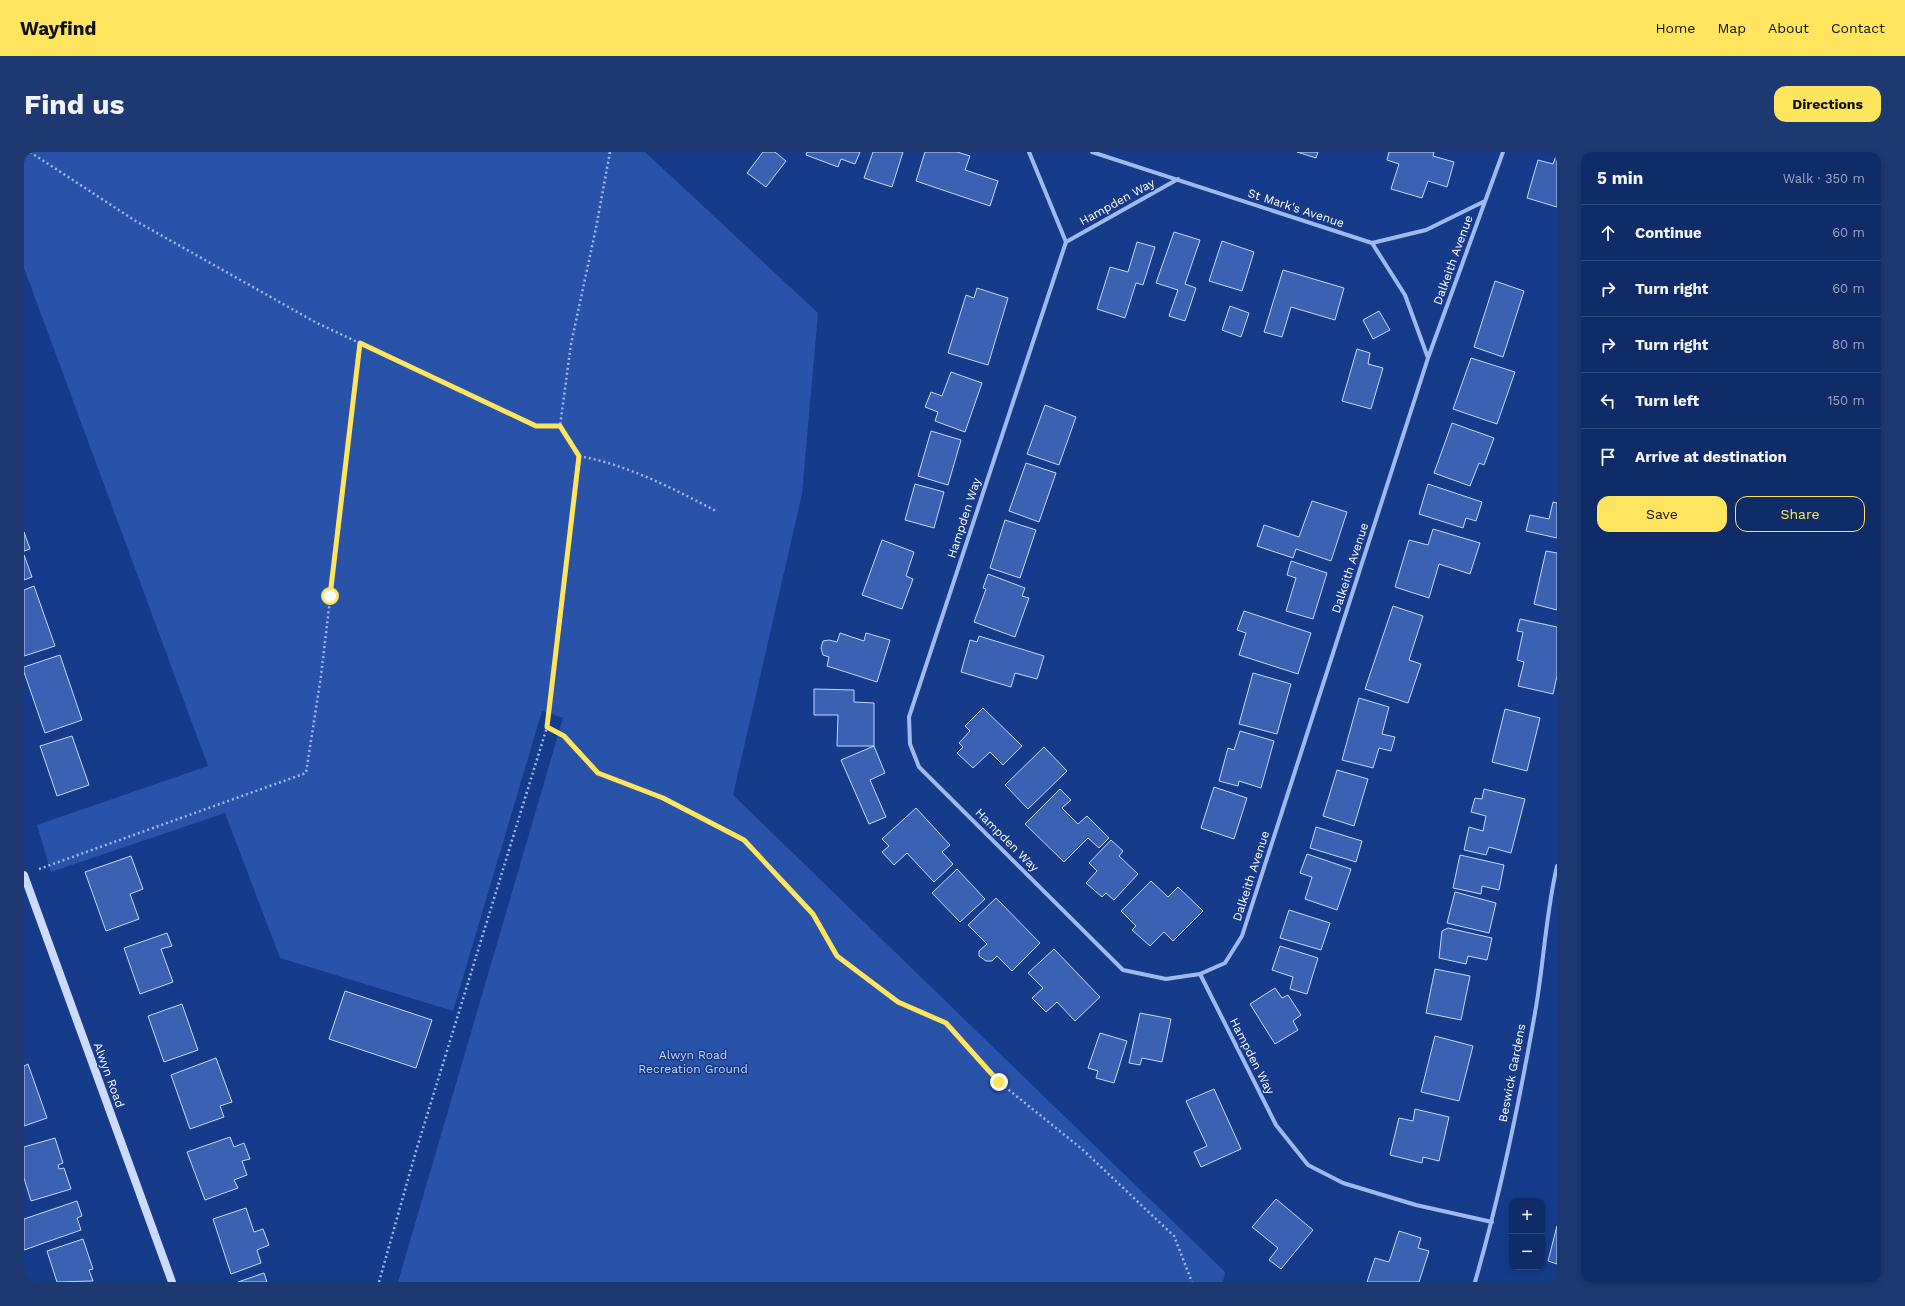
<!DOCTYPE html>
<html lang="en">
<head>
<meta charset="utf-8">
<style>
	body { margin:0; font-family:"Work Sans",sans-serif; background:#1e3871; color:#f1f3f6 }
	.controls { position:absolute; right:12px; bottom:12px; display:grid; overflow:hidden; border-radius:8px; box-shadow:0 2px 6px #0003 }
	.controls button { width:36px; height:36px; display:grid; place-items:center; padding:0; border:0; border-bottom:1px solid #30487c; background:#102c68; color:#f1f3f6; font:20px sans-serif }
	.stop { position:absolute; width:12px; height:12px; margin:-9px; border:3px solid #ffe55d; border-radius:50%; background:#fff }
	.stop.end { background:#ffe55d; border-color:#fff; box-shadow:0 1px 4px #0008 }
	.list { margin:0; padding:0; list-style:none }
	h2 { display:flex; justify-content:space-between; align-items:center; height:52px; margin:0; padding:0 16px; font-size:17px }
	h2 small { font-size:13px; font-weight:400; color:#9ca7c0 }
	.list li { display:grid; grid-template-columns:26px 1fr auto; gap:12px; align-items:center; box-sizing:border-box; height:56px; padding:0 16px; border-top:1px solid #30487c }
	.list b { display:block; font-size:15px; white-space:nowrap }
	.list em { font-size:13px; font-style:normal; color:#9ca7c0 }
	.actions { display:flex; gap:8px; padding:12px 16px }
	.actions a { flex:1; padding:9px 0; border:1px solid #ffe55d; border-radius:12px; text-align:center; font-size:14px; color:#ffe55d }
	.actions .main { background:#ffe55d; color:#111 }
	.icon { flex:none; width:22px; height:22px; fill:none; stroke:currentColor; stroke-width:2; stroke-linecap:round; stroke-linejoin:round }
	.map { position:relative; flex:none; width:1533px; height:1130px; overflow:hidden; border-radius:12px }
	header { display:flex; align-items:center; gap:24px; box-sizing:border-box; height:56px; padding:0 20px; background:#ffe55d; color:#111 }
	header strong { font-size:19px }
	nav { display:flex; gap:22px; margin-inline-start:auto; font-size:14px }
	.intro { display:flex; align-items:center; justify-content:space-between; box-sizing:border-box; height:96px; padding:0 24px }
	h1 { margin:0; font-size:28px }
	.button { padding:10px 18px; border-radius:12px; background:#ffe55d; color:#111; font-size:14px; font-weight:700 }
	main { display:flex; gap:24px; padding:0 24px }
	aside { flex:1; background:#102c68; border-radius:12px; box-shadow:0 2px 6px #0003 }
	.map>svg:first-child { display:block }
</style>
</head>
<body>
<header>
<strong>Wayfind</strong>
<nav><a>Home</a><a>Map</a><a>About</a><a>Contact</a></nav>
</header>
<div class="intro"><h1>Find us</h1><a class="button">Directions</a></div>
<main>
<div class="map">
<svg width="1533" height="1130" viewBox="0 0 1533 1130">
	<rect width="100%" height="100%" fill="#163b8b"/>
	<path fill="#2952a9" d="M0,0H621L794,161L778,342L709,643L1201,1120L1199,1130H374L539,566L518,559L429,859L256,806L201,661L27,720L13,673L184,614L0,116Z"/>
	<path fill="#3b61b2" stroke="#c5d7fb" d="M739,0H751L762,9L742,35L723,21Z
		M783,0H836L831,12L817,7L814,15L782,3Z
		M849,0H879L868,35L840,26Z
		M901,0H933L946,4L941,18L974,29L966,54L892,29Z
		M1273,0H1294L1292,6Z
		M1365,0H1410L1409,4L1430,10L1423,35L1404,29L1398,46L1367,37L1375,12L1363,8Z
		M1532,4H1533V55L1503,46L1514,8L1529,12Z
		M1150,80L1176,88L1161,132L1172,136L1161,169L1145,164L1154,138L1132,131Z
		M1198,89L1230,100L1218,139L1185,129Z
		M1113,90L1131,95L1119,133L1112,131L1101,166L1073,157L1086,115L1104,120Z
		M1259,118L1320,136L1311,168L1267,155L1258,185L1240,180Z
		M1471,129L1500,139L1479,205L1450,195Z
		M953,136L984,146L964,213L924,201L942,143L950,146Z
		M1206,154L1225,161L1217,185L1198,178Z
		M1355,159L1366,178L1349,187L1339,168Z
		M1333,197L1346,201L1344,212L1359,216L1347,257L1318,249Z
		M1447,206L1491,220L1473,272L1429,257Z
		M927,220L958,231L941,280L911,269L914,260L901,255L907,240L918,244Z
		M1021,253L1052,265L1035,313L1003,302Z
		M1428,271L1470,286L1460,313L1455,311L1446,334L1410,321Z
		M907,279L937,288L924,333L894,324Z
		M1002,311L1032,321L1015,370L985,359Z
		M891,332L920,340L910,376L881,368Z
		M1404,332L1458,350L1452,369L1442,366L1439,376L1395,362Z
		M1288,349L1323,360L1307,409L1272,397L1269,406L1233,394L1240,373L1275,385Z
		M1529,350L1533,351V386L1502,379L1506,363L1525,367Z
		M981,368L1012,378L996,426L966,416Z
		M1409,377L1456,391L1446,422L1415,412L1405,446L1371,435L1385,388L1404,393Z
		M0,380L6,397L0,399Z
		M858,388L890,400L882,424L889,427L878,457L838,443Z
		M1522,399L1533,401V458L1510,452Z
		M0,403L8,425L0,428Z
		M1267,409L1303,421L1289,467L1262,459L1272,426L1263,423Z
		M964,422L1001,436L998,444L1005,446L991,485L950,470L962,437L959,436Z
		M10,434L31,494L0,504V438Z
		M1369,454L1399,464L1385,508L1397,512L1384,551L1341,537Z
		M1220,459L1287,481L1274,522L1215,503L1222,481L1213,478Z
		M1496,467L1533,475V524L1529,542L1494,534L1500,510L1493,508L1499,480L1493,479Z
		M816,481L840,489L842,481L866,488L853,530L803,514L805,505L799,503L797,496L799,489L805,488L813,490Z
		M955,484L1020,504L1013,527L991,521L987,535L937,520L946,488L953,490Z
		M36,503L58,568L21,581L0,520V515Z
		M1229,521L1267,532L1253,582L1215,572Z
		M790,537L830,538V550L850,551V594H813L814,563H790Z
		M1335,546L1365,555L1358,582L1371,585L1367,599L1355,596L1349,616L1318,608Z
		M959,556L998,594L979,613L966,600L949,616L933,601L939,595L935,591L946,579L941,574Z
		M1481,557L1516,566L1503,619L1468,610Z
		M1216,579L1250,589L1237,636L1215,629L1214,634L1195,629L1204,596L1210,598Z
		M48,584L65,633L33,644L16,594Z
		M850,594L861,621L846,628L862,665L845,672L817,608Z
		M1020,595L1043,619L1004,657L981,633Z
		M1313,618L1344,627L1330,674L1299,664Z
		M1190,635L1223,646L1210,687L1177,676Z
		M1036,637L1047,648L1038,656L1054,672L1063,664L1085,686L1075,696L1064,686L1040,710L1001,672Z
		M1460,637L1501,647L1487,701L1465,695L1462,703L1440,698L1445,675L1459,679L1462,664L1447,660L1451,646L1458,647Z
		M892,656L926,693L918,700L929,712L910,730L883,701L870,713L858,700L865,694L858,687Z
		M1292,675L1338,689L1332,710L1286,696Z
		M1087,688L1099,699L1095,704L1114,722L1090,748L1082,741L1078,745L1062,731L1073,719L1065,711Z
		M1283,702L1327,717L1313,758L1281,747L1288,725L1276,721Z
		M1436,703L1480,713L1475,738L1458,734L1457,742L1429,736Z
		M107,704L119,737L106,742L115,767L82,779L61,720Z
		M933,717L961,747L936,770L908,741Z
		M1127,729L1144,745L1154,735L1179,759L1149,789L1140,780L1126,794L1108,778L1112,774L1097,759Z
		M1431,740L1472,751L1465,781L1423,771Z
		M972,746L1016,791L988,819L973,804L968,809H962L955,804V799L963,792L944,773Z
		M1265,758L1306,771L1297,798L1256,786Z
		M1424,776L1468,786L1463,808L1444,804L1442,812L1415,806L1418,779Z
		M143,781L148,794L137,797L149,830L116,842L100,796Z
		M1256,794L1294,806L1283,842L1266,837L1269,825L1248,818Z
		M1030,797L1076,845L1051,869L1033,850L1022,860L1008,846L1019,836L1004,821Z
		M1411,817L1446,824L1437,868L1402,861Z
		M1251,836L1258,846L1264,843L1277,863L1269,869L1274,878L1251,892L1226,852Z
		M321,839L408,868L392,916L305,887Z
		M158,852L174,898L140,910L124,864Z
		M1116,861L1147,867L1138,910L1118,906L1116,913L1105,911Z
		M1076,881L1103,889L1090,931L1072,926L1074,919L1064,916Z
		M1411,884L1449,894L1435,949L1397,940Z
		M192,906L208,950L196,954L200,965L166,977L147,923Z
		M4,912L23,966L0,974V914Z
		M1190,937L1217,997L1177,1015L1170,1000L1183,994L1162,949Z
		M1391,957L1425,965L1415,1009L1399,1005L1398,1011L1366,1003L1375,966L1389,969Z
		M206,985L210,995L220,991L226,1007L218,1009L223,1023L210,1028L214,1036L181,1048L163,1000Z
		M31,986L39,1011L34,1013L35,1017L40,1016L47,1037L7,1049L0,1026V995Z
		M1252,1047L1289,1078L1257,1117L1245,1108L1254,1096L1228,1075Z
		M53,1049L58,1064L53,1066L57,1078L0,1098V1067Z
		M222,1056L230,1080L239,1077L245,1093L233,1098L237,1111L207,1122L189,1067Z
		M1533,1074V1112L1524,1109Z
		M1375,1079L1397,1086L1394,1096L1405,1099L1395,1130H1343L1351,1106L1365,1110Z
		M59,1087L69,1117L65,1118L69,1129L33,1130L23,1099Z
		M240,1121L243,1130H214Z"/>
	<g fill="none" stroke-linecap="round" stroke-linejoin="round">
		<path stroke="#9fb9ef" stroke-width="2.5" stroke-dasharray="2 3" stroke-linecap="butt" d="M6,0L110,68L291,170L512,274H536
			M555,304C604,313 648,336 692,359
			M523,575L540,584L574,621L639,647L719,688L789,762L813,804L874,850L922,871L975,930L1058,997L1150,1084L1168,1130
			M15,717L282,621L297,524L336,191
			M355,1130L392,999L523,575L555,304L536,274L547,192L572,76L586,0"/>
		<path stroke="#9fb9ef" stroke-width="4" d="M1005,0L1042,90L885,565L886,592L895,615L1099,818L1142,827L1176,822L1252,973L1284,1013L1319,1031L1392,1053L1468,1070
			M1068,0L1348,91L1381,143L1404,206
			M1042,90L1154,27
			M1348,91L1402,78L1461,49
			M1176,822L1201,811L1218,784L1404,206L1479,0
			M1451,1130C1477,1040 1496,947 1512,855C1520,808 1522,761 1533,714"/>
		<path stroke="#cddbfa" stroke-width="8" d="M0,723L148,1130"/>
	</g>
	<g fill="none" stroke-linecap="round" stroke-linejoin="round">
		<path stroke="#ffe55d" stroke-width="5" d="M306,444L336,191L512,274H536L555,304L523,575L540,584L574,621L639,646L720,688L789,762L813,804L874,850L922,871L975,930"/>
	</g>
	<g text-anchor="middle" stroke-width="3" stroke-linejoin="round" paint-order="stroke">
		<g font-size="12" fill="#fff" stroke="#163b8b">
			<text transform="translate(1093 50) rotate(-29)" y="4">Hampden Way</text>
			<text transform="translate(1272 56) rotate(18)" y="4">St Mark's Avenue</text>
			<text transform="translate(1429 108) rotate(-70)" y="4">Dalkeith Avenue</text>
			<text transform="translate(940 366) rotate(-72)" y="4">Hampden Way</text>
			<text transform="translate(1326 416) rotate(-72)" y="4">Dalkeith Avenue</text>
			<text transform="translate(983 688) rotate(45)" y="4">Hampden Way</text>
			<text transform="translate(1227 724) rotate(-72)" y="4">Dalkeith Avenue</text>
			<text transform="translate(1228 904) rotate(63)" y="4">Hampden Way</text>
			<text transform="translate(1488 921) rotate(-79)" y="4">Beswick Gardens</text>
			<text transform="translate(85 923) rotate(70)" y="4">Alwyn Road</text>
		</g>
		<g font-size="12" fill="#c5d7fb" stroke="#163b8b">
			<text x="669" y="907">Alwyn Road<tspan x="669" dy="14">Recreation Ground</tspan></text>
		</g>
	</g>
</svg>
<div class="controls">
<button>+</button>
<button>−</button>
</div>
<div class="stop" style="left:306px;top:444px"></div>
<div class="stop end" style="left:975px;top:930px"></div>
</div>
<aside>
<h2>5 min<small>Walk · 350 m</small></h2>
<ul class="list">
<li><svg class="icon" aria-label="ahead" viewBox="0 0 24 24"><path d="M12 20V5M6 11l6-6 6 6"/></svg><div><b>Continue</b></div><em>60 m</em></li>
<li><svg class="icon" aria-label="right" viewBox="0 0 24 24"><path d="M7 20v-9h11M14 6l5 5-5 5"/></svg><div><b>Turn right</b></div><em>60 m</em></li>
<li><svg class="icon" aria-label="right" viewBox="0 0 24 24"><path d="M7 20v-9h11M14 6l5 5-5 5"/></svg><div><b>Turn right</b></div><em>80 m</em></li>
<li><svg class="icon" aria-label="left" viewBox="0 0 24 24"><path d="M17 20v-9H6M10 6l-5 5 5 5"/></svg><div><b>Turn left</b></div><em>150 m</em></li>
<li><svg class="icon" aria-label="arrive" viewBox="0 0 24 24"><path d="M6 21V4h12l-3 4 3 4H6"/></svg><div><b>Arrive at destination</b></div></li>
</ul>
<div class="actions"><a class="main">Save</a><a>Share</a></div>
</aside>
</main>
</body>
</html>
